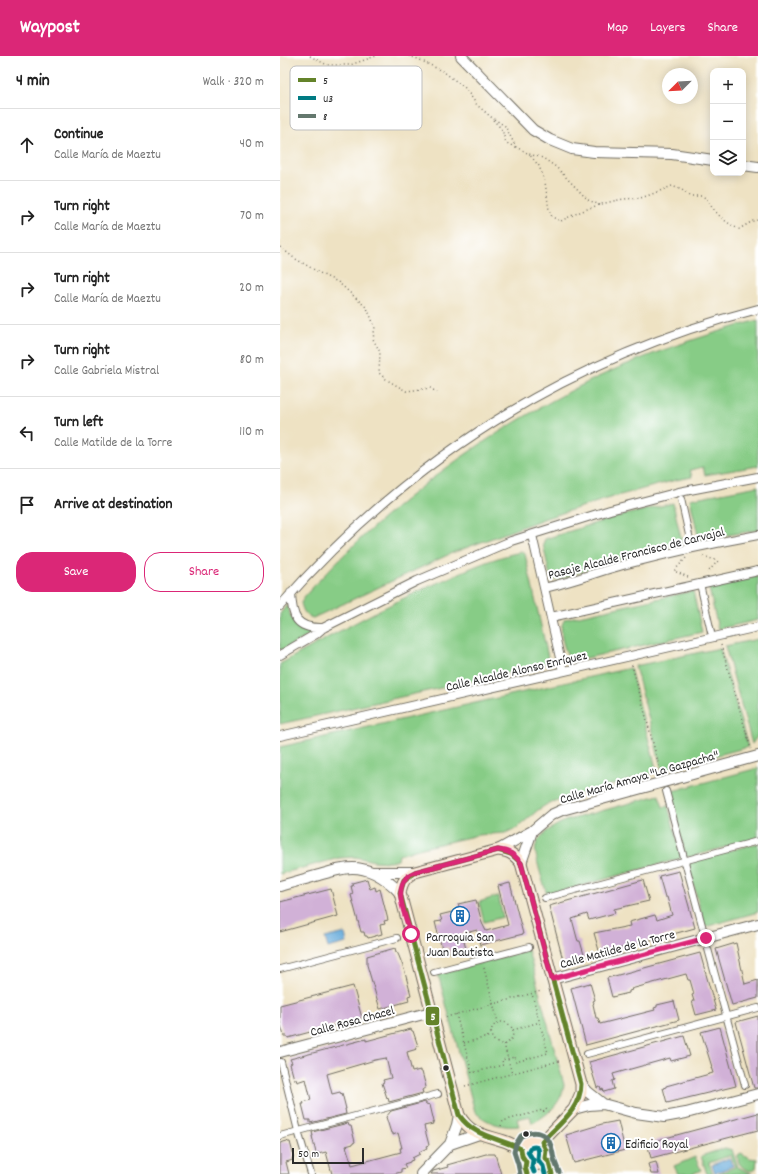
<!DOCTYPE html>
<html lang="en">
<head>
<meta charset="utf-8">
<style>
	body { margin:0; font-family:Dekko,sans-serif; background:#f6f6f6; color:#222 }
	.controls { position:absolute; right:12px; top:12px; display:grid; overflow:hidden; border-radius:8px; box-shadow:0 2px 10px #0003 }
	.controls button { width:36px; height:36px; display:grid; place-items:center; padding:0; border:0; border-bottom:1px solid #e0e0e0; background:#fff; color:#222; font:20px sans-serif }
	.compass { position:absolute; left:382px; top:12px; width:36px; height:36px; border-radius:50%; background:#fff; box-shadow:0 2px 10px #0003; rotate:246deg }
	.scale { position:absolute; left:12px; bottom:10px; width:72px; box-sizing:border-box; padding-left:4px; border:2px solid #2b2b2b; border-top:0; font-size:11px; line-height:14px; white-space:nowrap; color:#2b2b2b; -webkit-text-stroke:3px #fff; paint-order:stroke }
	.stop { position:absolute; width:12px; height:12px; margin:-9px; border:3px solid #db2777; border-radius:50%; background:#fff }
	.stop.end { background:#db2777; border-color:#fff; box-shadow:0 1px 4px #0008 }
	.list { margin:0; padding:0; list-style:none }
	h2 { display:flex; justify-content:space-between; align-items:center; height:52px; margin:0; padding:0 16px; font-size:17px }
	h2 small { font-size:13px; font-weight:400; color:#767676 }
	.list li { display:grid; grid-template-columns:26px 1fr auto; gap:12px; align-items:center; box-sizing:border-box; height:72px; padding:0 16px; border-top:1px solid #e0e0e0 }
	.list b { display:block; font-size:15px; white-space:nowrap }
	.list p { margin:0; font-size:13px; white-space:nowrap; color:#767676 }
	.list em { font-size:13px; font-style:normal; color:#767676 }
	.actions { display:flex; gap:8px; padding:12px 16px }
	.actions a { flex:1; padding:9px 0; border:1px solid #db2777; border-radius:16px; text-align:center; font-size:14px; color:#db2777 }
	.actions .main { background:#db2777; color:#fff }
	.icon { flex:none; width:22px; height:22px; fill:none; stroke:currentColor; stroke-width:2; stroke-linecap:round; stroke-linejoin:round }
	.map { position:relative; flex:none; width:478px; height:1118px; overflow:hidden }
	header { display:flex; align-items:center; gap:24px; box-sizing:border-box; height:56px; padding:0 20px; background:#db2777; color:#fff }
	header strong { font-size:19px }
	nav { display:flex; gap:22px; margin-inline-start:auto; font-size:14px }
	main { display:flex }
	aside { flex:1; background:#fff }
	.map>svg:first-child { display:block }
</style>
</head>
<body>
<header>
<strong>Waypost</strong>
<nav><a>Map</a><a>Layers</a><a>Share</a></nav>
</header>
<main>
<aside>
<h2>4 min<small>Walk · 320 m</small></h2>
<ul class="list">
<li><svg class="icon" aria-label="ahead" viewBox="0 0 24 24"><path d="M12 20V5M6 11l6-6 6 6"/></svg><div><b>Continue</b><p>Calle María de Maeztu</p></div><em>40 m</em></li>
<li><svg class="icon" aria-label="right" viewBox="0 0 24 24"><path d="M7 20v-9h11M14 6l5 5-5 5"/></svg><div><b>Turn right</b><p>Calle María de Maeztu</p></div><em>70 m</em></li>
<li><svg class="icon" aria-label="right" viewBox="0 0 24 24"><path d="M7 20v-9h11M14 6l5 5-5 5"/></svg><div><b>Turn right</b><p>Calle María de Maeztu</p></div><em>20 m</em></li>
<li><svg class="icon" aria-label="right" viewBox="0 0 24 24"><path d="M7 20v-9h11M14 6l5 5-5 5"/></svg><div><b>Turn right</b><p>Calle Gabriela Mistral</p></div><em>80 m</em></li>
<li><svg class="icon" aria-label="left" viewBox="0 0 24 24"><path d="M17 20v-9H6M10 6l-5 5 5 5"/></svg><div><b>Turn left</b><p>Calle Matilde de la Torre</p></div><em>110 m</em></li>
<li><svg class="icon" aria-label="arrive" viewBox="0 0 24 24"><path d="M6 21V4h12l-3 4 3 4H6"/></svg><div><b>Arrive at destination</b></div></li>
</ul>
<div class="actions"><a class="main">Save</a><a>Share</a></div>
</aside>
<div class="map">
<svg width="478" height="1118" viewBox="0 0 478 1118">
	<rect width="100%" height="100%" fill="#fff"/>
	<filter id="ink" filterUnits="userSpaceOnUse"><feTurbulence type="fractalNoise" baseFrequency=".025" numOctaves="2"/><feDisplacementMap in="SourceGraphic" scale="8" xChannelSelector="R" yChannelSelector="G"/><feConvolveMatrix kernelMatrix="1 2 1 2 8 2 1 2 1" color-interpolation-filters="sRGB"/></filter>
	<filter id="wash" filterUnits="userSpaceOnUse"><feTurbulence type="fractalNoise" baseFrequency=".012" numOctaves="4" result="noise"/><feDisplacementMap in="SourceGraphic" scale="16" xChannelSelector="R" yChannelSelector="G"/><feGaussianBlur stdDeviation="0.9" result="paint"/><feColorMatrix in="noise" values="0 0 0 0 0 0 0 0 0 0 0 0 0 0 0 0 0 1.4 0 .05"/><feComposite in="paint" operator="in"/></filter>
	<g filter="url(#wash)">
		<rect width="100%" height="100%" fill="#eee2c3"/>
		<path fill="#87cc86" stroke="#597c58" d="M478,264V410L425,419L423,411L410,414L412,421L396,424L333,441L266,462L172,497L33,562C25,560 23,555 21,547L24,541C105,449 206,376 316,322C368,297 423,280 478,264Z
			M478,430V474L419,484L410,443Z
			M393,447L402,487L345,502L282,522L276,524L270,520L263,488L265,483L332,462Z
			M241,496L245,498L268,601L264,609L0,668V608C54,578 107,548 164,524C188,513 215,501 241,496Z
			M478,520V564L438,573L429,532Z
			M413,535L422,576L293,605L289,603C284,591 277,574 285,563Z
			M7,549C12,567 17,573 36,576L0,595V558Z
			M478,583V679L472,688L445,590Z
			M440,592L468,691L382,714L355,610Z
			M350,612L377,716L284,742L269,747L258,754L237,772L225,777L198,779L138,793L119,799L118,804L110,806L94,805L75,801L59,802L0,818V691Z
			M478,712V782L410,801L406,800L389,736Z
			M379,739L383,751L388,750L402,802L267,839C264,828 253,797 256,789C260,777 275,770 285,765Z
			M478,787V856L425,871L407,806Z
			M218,840L223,861L204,866L199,846Z
			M248,894L284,1029C282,1047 267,1060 252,1067L250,1060L237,1063L239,1070C222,1072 207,1067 195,1056L158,918Z
			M445,1092L452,1094L458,1111L472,1118H438L455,1111L451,1099L429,1107L433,1118H427L421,1100Z
			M461,1097L469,1102L477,1103L476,1112L470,1115C462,1111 457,1109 458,1099Z
			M415,1101L421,1114L412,1118H398L394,1110Z"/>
		<path fill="#63a9d9" stroke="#476a82" d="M65,877L67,887L48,892L45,882Z
			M449,1102L453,1110L435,1117L432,1109Z"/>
		<g id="blocks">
			<path fill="#d1b1d7" d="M399,815L415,872L320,898L314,877L350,870L349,866L375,859L377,864L392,859L387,841H385L379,820Z
				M87,823L90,833L95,831L96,835L100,833L108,864L104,865L105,868L100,869L102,878L88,882L87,880H85L84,876H81L71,839L73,838L71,830H73L72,827Z
				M363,824L369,845L334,853L335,857L309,864L307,858L292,863L297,882L298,885H300L305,902L284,908L269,850Z
				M230,827L243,878L200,889L197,874L182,878L186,893L170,897L168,891L162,893L155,866L162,865L160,859L180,854L178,848L196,844L202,867L206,875L228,869L218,830Z
				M51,833L58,860L0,876V846Z
				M456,887L465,928L478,924V942L452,949L436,893Z
				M115,892L116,896H117L119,900L124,913L131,939L128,940L129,945L100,953L87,909V900Z
				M420,897L436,954L416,959L412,945H414L412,939L414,938L410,924H408L406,918L351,933L352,934L349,935V937L332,941L327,922Z
				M310,927L315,944L313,945L314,947L313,948L316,962H318L320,968L375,954L374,952L377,951V949L394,945L399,964L306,989L291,932Z
				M73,930L82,962L8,982L7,980H4L0,966V949Z
				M478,960V1032H474L456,966Z
				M440,971L456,1030L387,1047L383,1032L386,1031V1030L433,1017L431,1011H432L421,976Z
				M131,973L132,975H133L138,990L136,991L137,993L127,996L132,1016L140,1014V1016H142L146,1031L142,1034L143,1037L109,1046L108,1041L107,1042L102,1027L104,1026L103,1024L111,1022L106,1002L95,1004L47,1018L52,1038L60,1036L61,1038L62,1037L66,1053H65L66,1058L30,1067V1064H26L22,1048H24L23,1046L31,1044L26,1023L17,1026L16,1023H14L10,1008L12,1007L10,1003L86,983V985Z
				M404,980L410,1000L391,1005L390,1002L333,1018L335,1024L332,1025L334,1033L324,1036L323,1033L321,1034L320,1031L317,1032L309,1006Z
				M145,1046L146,1048L150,1049L154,1066H152L153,1068L144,1070L149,1089L146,1090L147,1092L139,1096L140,1098L132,1102L133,1104L130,1105V1106L124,1108L126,1112L121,1113V1116L113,1118H52L46,1096L38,1098V1096L36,1097L32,1080H33L32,1076L68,1067L69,1070H71L75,1086L73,1087V1088L66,1090L72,1109L121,1096L120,1092H122L118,1077L113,1079V1077H111L106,1061L111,1055Z
				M478,1057V1074L371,1102L367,1087Z
				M338,1065L345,1094L294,1107L286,1079L322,1068Z
				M7,1085L8,1086H10L14,1101L12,1102L13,1104L6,1106L9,1118H0V1087Z
				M206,1098H215L221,1118H151L153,1115L168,1111L167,1109Z
				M376,1106L379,1118H371L368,1108Z"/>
		</g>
	</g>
	<g filter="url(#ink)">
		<use href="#blocks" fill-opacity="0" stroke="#6f6b60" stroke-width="1"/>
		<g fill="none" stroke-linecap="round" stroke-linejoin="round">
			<defs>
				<path id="pedestrian" d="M401,443L411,488
					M421,532L431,576
					M386,735L423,873
					M265,842L478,785
					M428,893L465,1029
					M0,913L117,882
					M154,916L249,891
					M307,998L478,952
					M1,1006L18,1075L31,1118
					M0,1080L158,1038"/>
				<path id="minor" d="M252,479L283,615
					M264,532C291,526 317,516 343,509C388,497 433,487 478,479
					M11,537C12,561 16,573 43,572
					M0,550C129,402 288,302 478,253
					M271,561L478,515
					M0,599L36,578L43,572L137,525L231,485L330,454L399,436L478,421
					M0,680L478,571"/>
				<path id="tertiary" d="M181,0L253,74L270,84L292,93L314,96L392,98L433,104
					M463,109L478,111
					M218,794L252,775L271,759L282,754L478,700
					M241,807L252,775
					M93,816H135
					M0,830C13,826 26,823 39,819C47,817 55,814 63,813C85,808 106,821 120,837
					M272,923L478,868
					M0,996L151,956
					M301,1028L308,1036L323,1048L356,1057L384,1061L406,1057L478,1038
					M294,1053L309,1049L323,1048
					M170,1088L199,1078
					M141,1118L170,1088L177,1069L179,1059"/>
				<path id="secondary" d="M241 1096a13 13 0 1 1 26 0a13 13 0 1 1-26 0Z
					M241,1093C235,1090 230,1087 224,1085C203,1078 191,1079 179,1059L120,837C122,826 125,821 135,816L218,794C229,795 234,798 241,807L301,1028V1037L294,1053L262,1086
					M265,1102L269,1106L272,1118
					M246,1106L245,1111L247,1118"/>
			</defs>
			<use href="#pedestrian" stroke="#6f6b60" stroke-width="8"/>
			<use href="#minor" stroke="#6f6b60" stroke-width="10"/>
			<use href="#tertiary" stroke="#6f6b60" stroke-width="12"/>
			<use href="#secondary" stroke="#6f6b60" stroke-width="13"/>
			<path stroke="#6f6b60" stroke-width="1.5" stroke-dasharray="1 3" stroke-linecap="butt" d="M30,0L47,9H70L96,0
				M129,0L138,3L164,16L185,32L197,49L211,61L225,70L236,91L249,98
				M213,64C216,67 220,71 222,74C226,85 223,87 236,91
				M320,149L308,144L276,111L263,102L249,98L259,110L265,126L269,154L272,161L281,165C298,156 320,147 339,144C346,142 354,143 360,142C371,139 382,134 392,130L402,134L409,140H421L426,142C433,155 445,167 459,173L473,165L478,164
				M0,191L14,202L45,220L58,226L87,252L95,271L93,283L100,296L99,317L107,324L126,335L150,332L158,337
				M423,500L438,505L427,517
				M406,502L394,515L408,521
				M441,589L471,693
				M352,609L381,717
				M188,898L193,892L201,895
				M204,912L218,966
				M176,958L192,1017L223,1009L222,1004L235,1001L236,1006L268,997L252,938
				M166,961L261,935
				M211 977a11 11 0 1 1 22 0a11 11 0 1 1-22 0Z
				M233,974L260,966
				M184,987L211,980
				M224,988L232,1018
				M185,1030L279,1005
				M266,1053L269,1056
				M221,1070L223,1065L263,1054L264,1056"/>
			<use href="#pedestrian" stroke="#fff" stroke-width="6"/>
			<use href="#minor" stroke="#fff" stroke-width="8"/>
			<use href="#tertiary" stroke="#fff" stroke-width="10"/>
			<use href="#secondary" stroke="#fbe5cf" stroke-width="11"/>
			<defs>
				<path id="bus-1" d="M247,1118L245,1111L246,1106L242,1100L241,1093C218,1081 195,1082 179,1059L120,837L124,824L135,816L218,794L231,798L241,807L301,1028C301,1053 278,1069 262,1086L266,1094L265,1102L269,1106L272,1118"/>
				<path id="bus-2" d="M254,1116L252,1111L253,1104L248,1096L250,1092C262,1088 258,1097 258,1104L263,1110L265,1118"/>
				<path id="bus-3" d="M240,1118L238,1108L234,1096L236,1088L241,1080C260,1071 270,1079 273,1098C273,1102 277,1111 279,1116"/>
			</defs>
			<use href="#bus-1" stroke="#fff" stroke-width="8"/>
			<use href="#bus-2" stroke="#fff" stroke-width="8"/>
			<use href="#bus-3" stroke="#fff" stroke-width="8"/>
			<use href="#bus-1" stroke="#64832a" stroke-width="5"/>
			<use href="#bus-2" stroke="#007b83" stroke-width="5"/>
			<use href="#bus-3" stroke="#64786e" stroke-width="5"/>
		</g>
	</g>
	<g fill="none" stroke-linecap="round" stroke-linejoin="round" filter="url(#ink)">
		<path stroke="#db2777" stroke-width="5" d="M131,878C126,862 113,834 127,821C129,818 132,817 135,816L218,794C229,795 234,798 241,807L272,923L426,882"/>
	</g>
	<defs>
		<symbol id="building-ring" viewBox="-11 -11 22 22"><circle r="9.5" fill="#fff" stroke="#1f6fb2" stroke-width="1.5"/><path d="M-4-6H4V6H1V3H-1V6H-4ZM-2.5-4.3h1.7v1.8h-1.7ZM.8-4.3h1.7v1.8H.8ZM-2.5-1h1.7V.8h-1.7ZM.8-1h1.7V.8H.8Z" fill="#1f6fb2"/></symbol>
	</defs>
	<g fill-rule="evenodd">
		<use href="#building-ring" x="169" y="849" width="22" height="22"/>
		<use href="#building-ring" x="320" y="1076" width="22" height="22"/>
	</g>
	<g fill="#2b2b2b" stroke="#fff" stroke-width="1.5">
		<circle cx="166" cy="1012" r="3.5"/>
		<circle cx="246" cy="1078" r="3.5"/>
	</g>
	<g text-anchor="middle" stroke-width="4" stroke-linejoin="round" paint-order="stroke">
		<g font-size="13" fill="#2b2b2b" stroke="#fff">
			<text transform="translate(356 496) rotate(-14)" y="5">Pasaje Alcalde Francisco de Carvajal</text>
			<text transform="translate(236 614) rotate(-13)" y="5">Calle Alcalde Alonso Enríquez</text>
			<text transform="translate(359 720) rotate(-16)" y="5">Calle María Amaya "La Gazpacha"</text>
			<text transform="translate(337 892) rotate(-15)" y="5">Calle Matilde de la Torre</text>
			<text transform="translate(72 964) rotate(-15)" y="5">Calle Rosa Chacel</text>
		</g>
		<g font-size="13" fill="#2b2b2b" stroke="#fff">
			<text x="180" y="885">Parroquia San<tspan x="180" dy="15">Juan Bautista</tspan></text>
			<text x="345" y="1092" text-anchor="start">Edificio Royal</text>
		</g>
	</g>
	<rect x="10" y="10" width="132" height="64" rx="6" fill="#fff" stroke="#bfbfbf" stroke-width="1"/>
	<rect x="18" y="22" width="18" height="4" fill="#64832a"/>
	<rect x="18" y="40" width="18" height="4" fill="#007b83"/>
	<rect x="18" y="58" width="18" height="4" fill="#64786e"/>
	<g font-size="11" fill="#2b2b2b">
		<text x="43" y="28">5</text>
		<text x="43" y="46">U3</text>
		<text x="43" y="64">8</text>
	</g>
	<rect stroke="#fff" stroke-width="1.5" x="145" y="950" width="15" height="20" rx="4" fill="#64832a"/>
	<g font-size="11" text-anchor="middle" font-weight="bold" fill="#fff">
		<text x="153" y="964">5</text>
	</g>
</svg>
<div class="controls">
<button>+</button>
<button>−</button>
<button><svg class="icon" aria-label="layers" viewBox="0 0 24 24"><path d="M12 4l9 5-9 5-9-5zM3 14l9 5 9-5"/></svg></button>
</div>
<svg class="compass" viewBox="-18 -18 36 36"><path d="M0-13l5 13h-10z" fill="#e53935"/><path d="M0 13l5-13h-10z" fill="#767676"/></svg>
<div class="scale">50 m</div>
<div class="stop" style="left:131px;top:878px"></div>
<div class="stop end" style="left:426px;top:882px"></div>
</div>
</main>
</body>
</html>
